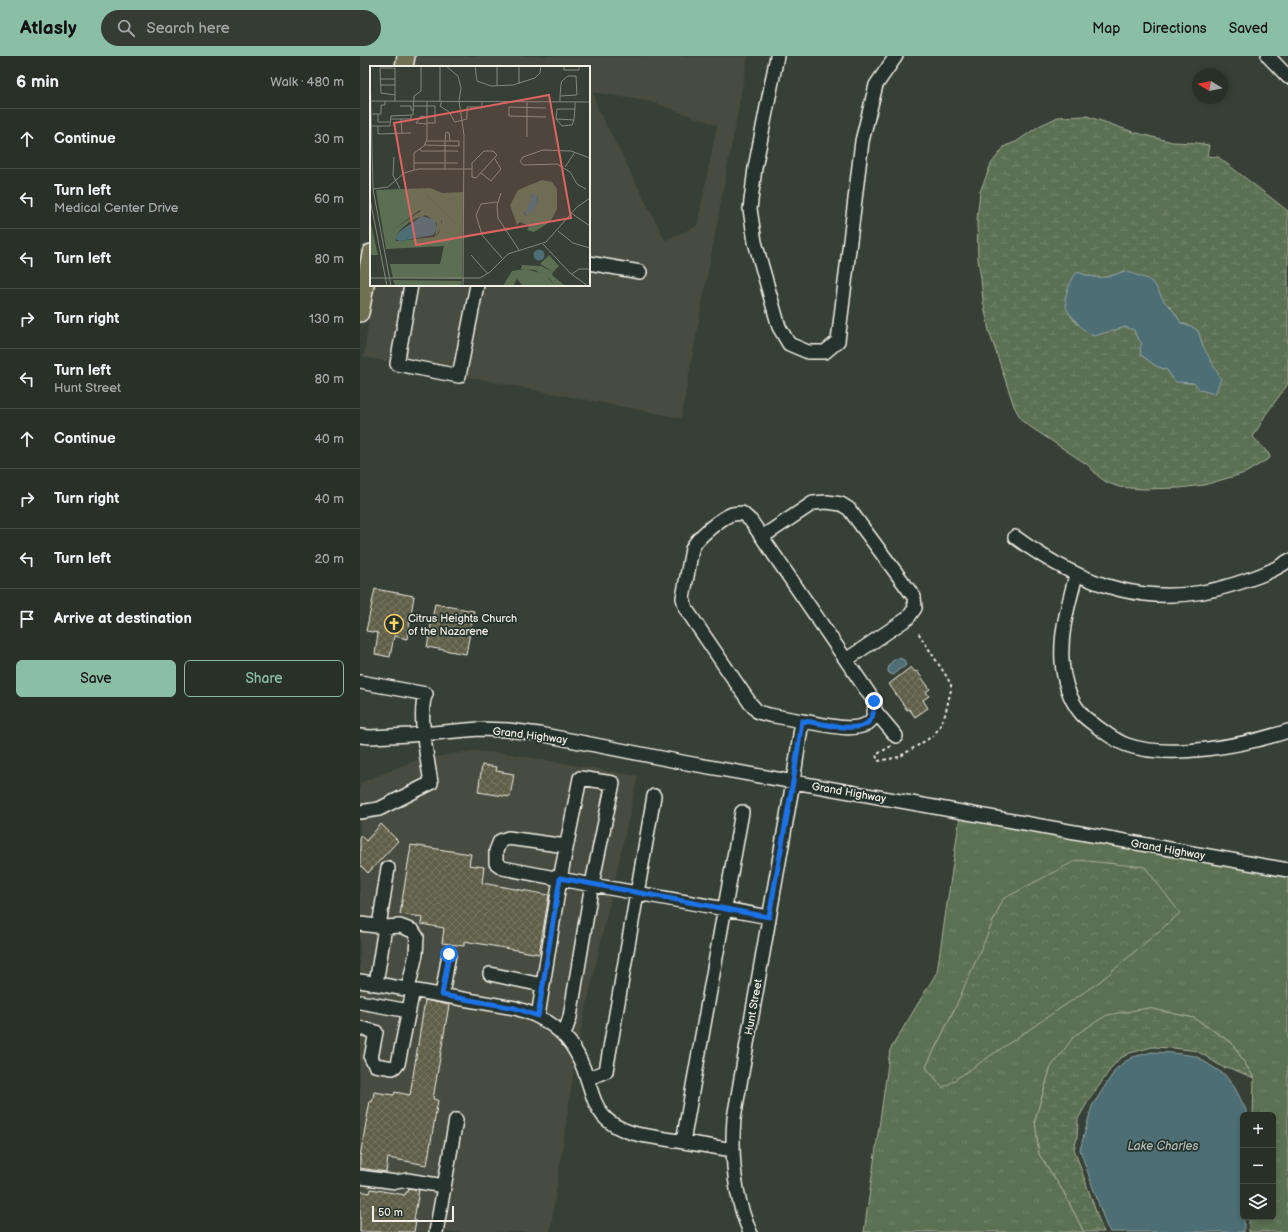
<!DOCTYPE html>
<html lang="en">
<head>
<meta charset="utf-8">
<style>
	body { margin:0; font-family:"Balsamiq Sans",sans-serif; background:#353c34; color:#f1f3f6 }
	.controls { position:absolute; right:12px; bottom:12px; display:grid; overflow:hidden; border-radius:6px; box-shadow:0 2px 6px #0003 }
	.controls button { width:36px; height:36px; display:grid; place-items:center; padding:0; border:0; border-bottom:1px solid #454b45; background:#293028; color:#f1f3f6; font:20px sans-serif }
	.compass { position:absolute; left:832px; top:12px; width:36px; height:36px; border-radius:50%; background:#293028; box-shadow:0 2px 6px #0003; rotate:280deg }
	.scale { position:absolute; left:12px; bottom:10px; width:82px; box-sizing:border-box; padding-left:4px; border:2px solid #f4f1e8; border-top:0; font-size:11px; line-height:14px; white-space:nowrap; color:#f4f1e8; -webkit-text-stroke:3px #26332d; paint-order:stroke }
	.stop { position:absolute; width:12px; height:12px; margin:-9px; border:3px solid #1a73e8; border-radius:50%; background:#fff }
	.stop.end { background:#1a73e8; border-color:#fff; box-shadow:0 1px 4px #0008 }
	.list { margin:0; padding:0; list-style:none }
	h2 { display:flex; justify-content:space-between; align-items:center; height:52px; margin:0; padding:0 16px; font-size:17px }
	h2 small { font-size:13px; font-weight:400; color:#a5a9a8 }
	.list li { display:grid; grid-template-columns:26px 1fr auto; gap:12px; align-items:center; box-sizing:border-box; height:60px; padding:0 16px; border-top:1px solid #454b45 }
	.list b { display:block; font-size:15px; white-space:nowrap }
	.list p { margin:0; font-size:13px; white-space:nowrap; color:#a5a9a8 }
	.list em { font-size:13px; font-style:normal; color:#a5a9a8 }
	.actions { display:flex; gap:8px; padding:12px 16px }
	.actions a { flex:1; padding:9px 0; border:1px solid #8abfa5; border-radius:6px; text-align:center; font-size:14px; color:#8abfa5 }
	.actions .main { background:#8abfa5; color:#111 }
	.icon { flex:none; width:22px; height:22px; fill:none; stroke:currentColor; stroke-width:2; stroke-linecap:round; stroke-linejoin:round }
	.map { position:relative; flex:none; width:928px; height:1176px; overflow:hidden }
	header { display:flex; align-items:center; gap:24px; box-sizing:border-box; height:56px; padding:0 20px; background:#8abfa5; color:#111 }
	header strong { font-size:19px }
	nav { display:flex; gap:22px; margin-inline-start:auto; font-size:14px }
	.search { width:280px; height:36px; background:#353c34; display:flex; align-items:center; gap:10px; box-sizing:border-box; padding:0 14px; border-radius:22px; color:#a5a9a8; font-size:15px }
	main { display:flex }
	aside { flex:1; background:#293028 }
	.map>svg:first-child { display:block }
</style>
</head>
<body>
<header>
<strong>Atlasly</strong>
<div class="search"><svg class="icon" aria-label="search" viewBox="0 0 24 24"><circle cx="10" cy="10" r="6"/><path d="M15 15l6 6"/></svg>Search here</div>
<nav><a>Map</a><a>Directions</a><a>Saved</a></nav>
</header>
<main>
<aside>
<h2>6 min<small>Walk · 480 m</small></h2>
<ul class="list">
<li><svg class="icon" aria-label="ahead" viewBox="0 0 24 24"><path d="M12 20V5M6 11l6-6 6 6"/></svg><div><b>Continue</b></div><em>30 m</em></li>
<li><svg class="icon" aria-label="left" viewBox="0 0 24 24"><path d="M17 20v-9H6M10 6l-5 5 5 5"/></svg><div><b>Turn left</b><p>Medical Center Drive</p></div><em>60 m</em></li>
<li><svg class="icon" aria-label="left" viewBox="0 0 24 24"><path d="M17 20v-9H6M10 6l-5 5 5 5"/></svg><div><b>Turn left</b></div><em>80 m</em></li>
<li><svg class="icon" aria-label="right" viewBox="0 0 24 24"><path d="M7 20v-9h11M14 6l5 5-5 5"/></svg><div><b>Turn right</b></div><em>130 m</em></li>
<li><svg class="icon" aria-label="left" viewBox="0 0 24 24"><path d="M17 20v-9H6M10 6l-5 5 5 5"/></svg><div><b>Turn left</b><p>Hunt Street</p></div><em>80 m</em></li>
<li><svg class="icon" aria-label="ahead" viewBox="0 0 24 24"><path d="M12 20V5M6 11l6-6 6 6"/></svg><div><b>Continue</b></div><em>40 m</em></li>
<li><svg class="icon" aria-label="right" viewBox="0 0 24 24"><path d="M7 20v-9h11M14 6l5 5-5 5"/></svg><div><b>Turn right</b></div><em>40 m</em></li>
<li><svg class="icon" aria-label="left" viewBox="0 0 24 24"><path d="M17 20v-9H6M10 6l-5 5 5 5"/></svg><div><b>Turn left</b></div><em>20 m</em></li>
<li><svg class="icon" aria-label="arrive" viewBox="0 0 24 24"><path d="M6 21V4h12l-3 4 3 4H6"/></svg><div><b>Arrive at destination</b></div></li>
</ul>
<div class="actions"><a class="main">Save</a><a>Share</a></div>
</aside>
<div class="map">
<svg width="928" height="1176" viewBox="0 0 928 1176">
	<defs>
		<pattern id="grass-tufts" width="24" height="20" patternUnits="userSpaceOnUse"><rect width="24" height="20" fill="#5c6f52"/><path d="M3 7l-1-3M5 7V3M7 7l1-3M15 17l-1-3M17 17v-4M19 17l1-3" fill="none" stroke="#74846b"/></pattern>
		<pattern id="forest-crowns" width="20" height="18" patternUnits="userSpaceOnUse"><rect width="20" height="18" fill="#5c6f52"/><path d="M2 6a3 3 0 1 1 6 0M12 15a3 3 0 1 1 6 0" fill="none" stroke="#74846b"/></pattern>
		<pattern id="wetland-marsh" width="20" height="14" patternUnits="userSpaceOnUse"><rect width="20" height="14" fill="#5c6f52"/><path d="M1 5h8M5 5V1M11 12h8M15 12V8" fill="none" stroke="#74846b"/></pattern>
		<pattern id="building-cross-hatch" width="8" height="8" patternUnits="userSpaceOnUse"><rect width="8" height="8" fill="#5f5e4a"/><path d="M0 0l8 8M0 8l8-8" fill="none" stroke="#777664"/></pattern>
	</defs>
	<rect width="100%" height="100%" fill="#374036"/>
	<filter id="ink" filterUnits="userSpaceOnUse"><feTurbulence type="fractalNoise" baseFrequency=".025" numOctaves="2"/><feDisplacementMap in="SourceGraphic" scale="8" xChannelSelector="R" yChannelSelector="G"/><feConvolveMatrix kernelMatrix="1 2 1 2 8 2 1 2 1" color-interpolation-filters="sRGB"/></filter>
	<g filter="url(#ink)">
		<path fill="#474c3f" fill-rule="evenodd" d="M53,0H388L321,362L4,301L13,229H229V11H51ZM233,36L291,46L357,69L337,170L305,184L238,53Z
			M112,695L144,697L278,720L218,988L156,947L0,916V727L56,704Z
			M0,932L153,958L175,965L191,976L206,991L215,1006L190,1176H0Z"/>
		<path fill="url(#grass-tufts)" stroke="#a8b09d" fill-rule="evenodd" d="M600,760L928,819V1176H889V1161H913V1059H893L894,1022L872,987L834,962L788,952L691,1011L675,1064L679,1098L703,1135L724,1176H504L530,994L577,916ZM595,952L583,1032L566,1011Z"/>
		<path fill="url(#forest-crowns)" stroke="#a8b09d" d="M717,804L785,811L820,857L742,924L583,1032L566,1011L595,952L643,843Z"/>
		<path fill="url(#wetland-marsh)" stroke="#a8b09d" fill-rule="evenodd" d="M727,60L773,76L812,86L837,87L849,89L847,100L858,101L928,155V328L906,358L893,381L909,398L910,402L885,417L844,429L819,432L782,433L759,431L746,426L738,420L728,409L669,370L662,365L654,350L629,275L623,244L621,222L618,203L617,164L620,136L631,108L645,90L656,86L679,70L698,61ZM765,215L799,238L804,246L813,254L821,267L831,270L838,275L843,290L834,327C821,327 813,325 807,314L796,310L781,299L782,287L777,282L774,274L765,271L748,276L717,268L709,257L717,216C740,224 743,223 765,215Z
			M788,952L834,962L872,987L894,1022L867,1011L864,1012L837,995L814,992L792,991L770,997L759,1003L752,1011L727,1047L718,1063L717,1082L714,1093L741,1170L744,1176H724L703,1135L679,1098L675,1064L691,1011L715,979L747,959Z"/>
		<path fill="#4e6e75" stroke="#90a2a3" d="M765,215L788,223L795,229L804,245L813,254L821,267L831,270L838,275L843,290L861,323L855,338L840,334L834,327L816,326L811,321L807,314L796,310L781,299L780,291L782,287L777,282L774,274L765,271L734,280C726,276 721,272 715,264C714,261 711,260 709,257C701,244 709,227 717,216C740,224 743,223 765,215Z
			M539,602L544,604L546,609C544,612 541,612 538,614C536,616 536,618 533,619L529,617L528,615C528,608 532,604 539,602Z
			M792,996L813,997L836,1000L865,1019L875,1032L886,1054V1059H883L884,1176H750L746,1169L720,1094L732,1050L756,1013L763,1007L773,1001Z"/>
		<path fill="url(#building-cross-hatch)" stroke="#f4f1e8" d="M15,533L54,540L47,583L34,580L30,601L15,598L18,577L6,575Z
			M75,548L114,555L106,598L67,591Z
			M551,611L555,616L557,615L570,633L566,636L569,640L563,644L568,652L555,661L549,653L547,654L529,628Z
			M122,709L137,711L136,715L154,718L150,741L118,736Z
			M21,768L38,785L8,817L0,809V779L6,785Z
			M51,789L111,798L109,809L124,811L122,827L189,839L179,898L104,885V890L82,887L84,872L61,868L62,861L40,858Z
			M65,944L89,949L73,1043L78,1044L67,1109L28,1102L26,1116L0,1112V1100L10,1045L12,1046L14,1036L34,1039L35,1036L50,1039Z
			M49,1132L59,1134L54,1164L56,1165L54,1176H0V1135L10,1137L11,1133L45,1139L46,1136H48Z"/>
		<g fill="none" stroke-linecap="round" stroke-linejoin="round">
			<defs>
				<path id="minor" d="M417,0L395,112L390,153L395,186L419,271L429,288L448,296H465L478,285L502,85L516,29L536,0
					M908,0L928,21
					M229,207L280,216
					M51,229L37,308L99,320L117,229
					M402,481L453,447L467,446L481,448L489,453L554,541L555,552L548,562L486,604
					M655,481C723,531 792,555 875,528C894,522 912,516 928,505
					M716,519C709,547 700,575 702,605C703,622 709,643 720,656C724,662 730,665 736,670C746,677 755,685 767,689C809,704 886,689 928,675
					M0,626L66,638C57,655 68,706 71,727L19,753L0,756
					M515,655L536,680
					M0,680L10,681L50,679L119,673L148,674L179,678L327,707L928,814
					M0,868L25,871L40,870L53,875L57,881L56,898L48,933
					M19,870L28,812
					M130,918L182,929
					M0,925L155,952C180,959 204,973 217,998C238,1037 226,1067 281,1079L373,1094
					M16,928L25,871
					M82,939L89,898
					M0,946L49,955
					M178,960L200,823L409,861
					M0,972L16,976L11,1002L15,1009L33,1012L38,1008L53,934
					M204,979L210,961L232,828L253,727L220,722L200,823L143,812L136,807V795L140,785L148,782L206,790
					M227,1023L246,1015L294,740
					M323,1086L382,756
					M0,1121L36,1126L47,1124L84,1130
					M76,1176L96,1064
					M390,1176C374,1140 371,1101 374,1062L433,726L442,665C459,667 501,680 512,663C515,657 515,651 514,645L391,465L382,457C379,457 375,458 372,458C361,462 336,482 332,493L323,542L326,553L390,647L398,656L409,659L442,665"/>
				<path id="major" d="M44,11L46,0
					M0,257L11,197"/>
			</defs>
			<use href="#minor" stroke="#f4f1e8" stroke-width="16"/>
			<use href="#major" stroke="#f4f1e8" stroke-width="20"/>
			<path stroke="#f4f1e8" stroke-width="2" stroke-dasharray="3 3" stroke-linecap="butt" d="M531,690L516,699L518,705L539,701L573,680L579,672L585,659L591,634V629L587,621L557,575"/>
			<use href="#minor" stroke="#26332d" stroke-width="13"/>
			<use href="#major" stroke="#706f52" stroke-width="17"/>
		</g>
	</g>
	<g fill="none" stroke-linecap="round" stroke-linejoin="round" filter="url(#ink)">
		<path stroke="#1a73e8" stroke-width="5" d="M89,898L82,939L155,952L178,960L200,822L409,861L433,726L442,665C453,666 463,668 474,670C497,673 516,674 514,645"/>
	</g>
	<defs>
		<symbol id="church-ring" viewBox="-11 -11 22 22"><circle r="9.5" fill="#26332d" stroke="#ffd166" stroke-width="1.5"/><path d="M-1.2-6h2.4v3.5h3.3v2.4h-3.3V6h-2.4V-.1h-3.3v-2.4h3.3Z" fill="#ffd166"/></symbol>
	</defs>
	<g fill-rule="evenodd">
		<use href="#church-ring" x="23" y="557" width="22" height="22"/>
	</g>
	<g text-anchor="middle" stroke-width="3.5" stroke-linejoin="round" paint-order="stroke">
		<g font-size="11" fill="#f4f1e8" stroke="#26332d" text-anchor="start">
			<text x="48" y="566">Citrus Heights Church<tspan x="48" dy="13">of the Nazarene</tspan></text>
		</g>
		<g font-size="11" fill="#f4f1e8" stroke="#26332d">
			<text transform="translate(170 679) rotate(7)" y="4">Grand Highway</text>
			<text transform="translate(489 736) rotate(10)" y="4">Grand Highway</text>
			<text transform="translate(808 793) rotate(10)" y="4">Grand Highway</text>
			<text transform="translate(393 951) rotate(-80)" y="4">Hunt Street</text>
		</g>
		<g font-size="12" font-style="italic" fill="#b2bdba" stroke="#26332d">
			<text x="803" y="1094">Lake Charles</text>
		</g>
	</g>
	<g transform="translate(10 10)">
		<rect width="220" height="220" fill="#374036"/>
		<path d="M60,122L72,127L93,126L92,213L23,212L20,198H70L74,180L16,183L6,124ZM59,128L83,134L85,157L57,130ZM50,144L72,155L69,167L65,171L26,175L24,163ZM152,199L171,200L183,206L182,209L195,220H185L180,213L165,204L151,203Z" fill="#5c6f52" fill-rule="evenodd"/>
		<path d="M59,127L83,134L90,142V152L85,157L57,130ZM0,158H1L8,189H0ZM23,214L92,215L91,220H25Z" fill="#5c6f52"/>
		<path d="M172,114L182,116L187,123V143L180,156L164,166L157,164L159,160L150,156L147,159L140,139L148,124ZM162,129H167L168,135L156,150L154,148L161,138ZM54,143L62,144L70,150L72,161L65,171L67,157L56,149L42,154L30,164L25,173L21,170L24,163ZM155,203L175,208L185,220H153L147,213L143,220H133L142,205Z" fill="#5c6f52" fill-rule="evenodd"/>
		<path d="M179,189L189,200L183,206L170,198Z" fill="#5c6f52"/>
		<path d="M163,128L167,129L168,138L162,146L154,150ZM52,150L65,154L67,163L63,169L30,175L25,173L30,165ZM163.5 189a5.5 5.5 0 1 1 11 0a5.5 5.5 0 1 1-11 0Z" fill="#4e6e75"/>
		<path fill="none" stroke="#83877d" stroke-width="1" d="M0,0L3,123L21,220M76,0L88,10L91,22L89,35L94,69L93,220M105,0L107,15L121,20L143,19L165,12L170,7L171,0M149,0V18M194,0V4H209V0M25,2H10L11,27L25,29M25,2V35M10,13H25M10,19H25M127,20V0M0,35L220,36M70,35V0M72,35L70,40L79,46L85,56L97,53V41H112V36M190,35V30L191,18L192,15L198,10H206L207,29L190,30M30,40H41V44H44M44,40H65V57H57M205,43H187L186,53L204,54L205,42V36M2,48H11V39H15V35M8,48V56H21M57,51L51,50L46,57L57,58M176,51L139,50V41L176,42M21,53H41V50M31,53L32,67M186,53L192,60L202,59L204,54M2,60H20L21,50L43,49L44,30L51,25V0M8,60V68L41,67M157,71V36M57,75H75V103M55,79L89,80V75H75L76,66L79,67L80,75M50,83L51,85H88M24,91L23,109L30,123M44,97H88M195,101L205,86M44,104V87L54,80L57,73V35M111,107L121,115L131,103L125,93M3,123L18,121L34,107L48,103H102V111L106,112L127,89L123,85H114L102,97V103M216,123L207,118L200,106L187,98L153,99L150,95L153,91L173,84L201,85L220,92M131,127L127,139L128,152L149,184M0,133L17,220M127,136L111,138L106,149L112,169L132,192M201,147L220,160M188,165L203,177L220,182M173,178L200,207L218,220M101,189L118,208M202,208L209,203H220M0,212H110L120,206L138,188L176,176L207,141L220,132"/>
		<path fill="#df6462" fill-opacity="0.15" stroke="#df6462" stroke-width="2" d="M179,29L201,152L46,179L24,57Z"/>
		<rect width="220" height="220" fill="none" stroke="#f4f1e8" stroke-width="2"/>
	</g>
</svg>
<div class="controls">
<button>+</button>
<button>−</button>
<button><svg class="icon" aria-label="layers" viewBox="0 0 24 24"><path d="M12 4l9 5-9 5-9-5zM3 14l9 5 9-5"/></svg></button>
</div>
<svg class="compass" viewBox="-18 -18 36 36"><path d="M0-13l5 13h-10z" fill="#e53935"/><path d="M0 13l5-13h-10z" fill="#a5a9a8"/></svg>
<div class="scale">50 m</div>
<div class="stop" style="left:89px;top:898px"></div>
<div class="stop end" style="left:514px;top:645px"></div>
</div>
</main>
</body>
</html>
